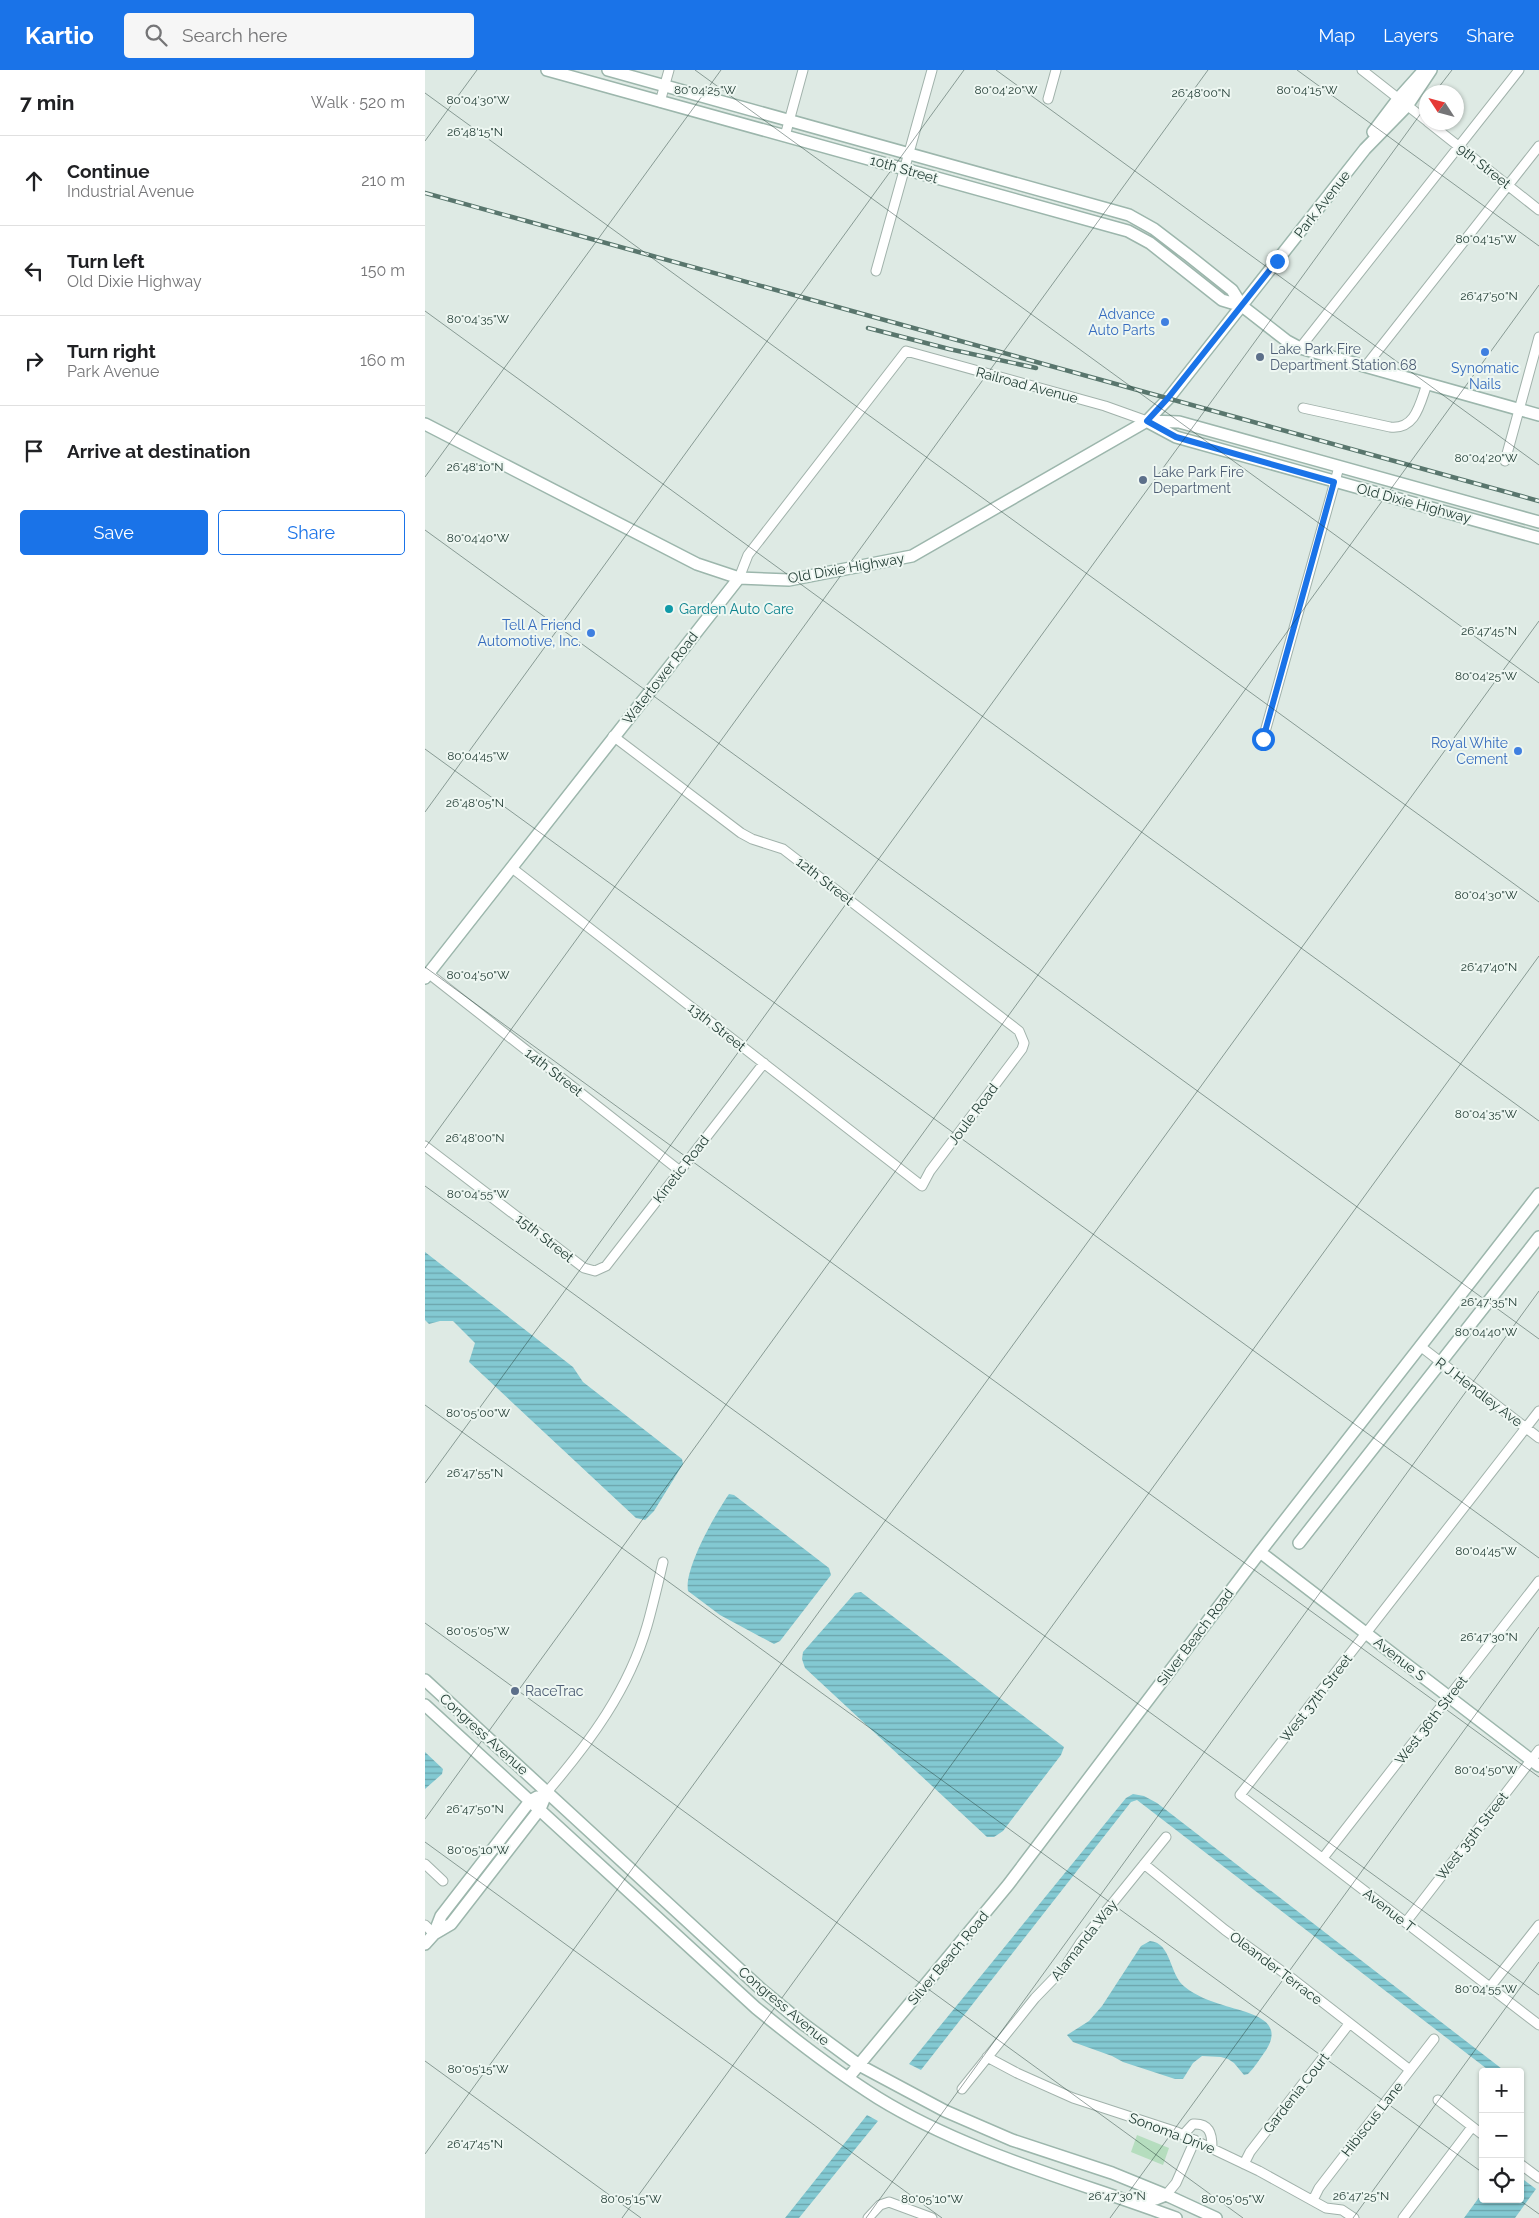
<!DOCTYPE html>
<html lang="en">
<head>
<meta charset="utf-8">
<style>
	body { margin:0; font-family:Raleway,sans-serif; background:#f6f6f6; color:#202124 }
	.controls { position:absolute; right:15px; bottom:15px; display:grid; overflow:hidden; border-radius:5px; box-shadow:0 1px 4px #0004 }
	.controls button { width:45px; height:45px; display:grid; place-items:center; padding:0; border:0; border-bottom:1px solid #e0e0e0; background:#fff; color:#202124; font:25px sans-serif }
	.compass { position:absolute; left:994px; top:15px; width:45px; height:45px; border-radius:50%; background:#fff; box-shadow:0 1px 4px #0004; rotate:306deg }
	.stop { position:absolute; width:15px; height:15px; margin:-11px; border:4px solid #1a73e8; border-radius:50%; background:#fff }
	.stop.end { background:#1a73e8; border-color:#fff; box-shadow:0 1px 5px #0008 }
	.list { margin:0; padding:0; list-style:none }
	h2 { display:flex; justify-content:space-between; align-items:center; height:65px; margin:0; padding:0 20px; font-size:21px }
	h2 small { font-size:16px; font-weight:400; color:#757577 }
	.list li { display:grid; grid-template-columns:32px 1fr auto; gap:15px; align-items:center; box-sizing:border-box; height:90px; padding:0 20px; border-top:1px solid #e0e0e0 }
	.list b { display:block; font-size:19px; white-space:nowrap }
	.list p { margin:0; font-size:16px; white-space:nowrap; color:#757577 }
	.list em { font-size:16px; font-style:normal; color:#757577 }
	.actions { display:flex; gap:10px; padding:15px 20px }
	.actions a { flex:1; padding:11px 0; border:1px solid #1a73e8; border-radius:5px; text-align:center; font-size:18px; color:#1a73e8 }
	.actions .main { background:#1a73e8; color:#fff }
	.icon { flex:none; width:28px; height:28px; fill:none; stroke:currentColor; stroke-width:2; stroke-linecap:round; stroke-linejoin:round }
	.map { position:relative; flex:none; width:1114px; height:2148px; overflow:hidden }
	header { display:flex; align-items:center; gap:30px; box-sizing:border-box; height:70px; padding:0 25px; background:#1a73e8; color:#fff }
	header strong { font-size:24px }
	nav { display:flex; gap:28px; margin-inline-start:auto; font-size:18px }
	.search { width:350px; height:45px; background:#f6f6f6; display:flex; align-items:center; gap:12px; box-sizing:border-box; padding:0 18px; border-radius:5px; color:#757577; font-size:19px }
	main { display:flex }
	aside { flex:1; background:#fff }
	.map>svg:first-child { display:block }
</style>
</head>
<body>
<header>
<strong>Kartio</strong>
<div class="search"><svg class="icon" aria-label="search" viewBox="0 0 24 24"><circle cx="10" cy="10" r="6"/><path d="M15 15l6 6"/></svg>Search here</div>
<nav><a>Map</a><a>Layers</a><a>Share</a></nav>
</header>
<main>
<aside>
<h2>7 min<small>Walk · 520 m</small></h2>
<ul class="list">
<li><svg class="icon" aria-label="ahead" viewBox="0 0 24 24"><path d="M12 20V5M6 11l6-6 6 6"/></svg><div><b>Continue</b><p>Industrial Avenue</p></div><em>210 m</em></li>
<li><svg class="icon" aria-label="left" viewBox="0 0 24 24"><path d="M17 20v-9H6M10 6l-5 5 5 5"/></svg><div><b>Turn left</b><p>Old Dixie Highway</p></div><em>150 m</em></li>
<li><svg class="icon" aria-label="right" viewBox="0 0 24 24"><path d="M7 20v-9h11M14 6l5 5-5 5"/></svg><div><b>Turn right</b><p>Park Avenue</p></div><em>160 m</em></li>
<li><svg class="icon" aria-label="arrive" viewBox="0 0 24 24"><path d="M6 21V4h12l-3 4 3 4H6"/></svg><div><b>Arrive at destination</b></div></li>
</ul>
<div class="actions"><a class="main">Save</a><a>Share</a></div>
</aside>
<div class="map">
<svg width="1114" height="2148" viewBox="0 0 1114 2148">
	<defs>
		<pattern id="water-rules" width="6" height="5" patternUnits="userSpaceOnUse" patternTransform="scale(1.25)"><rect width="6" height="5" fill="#83c9d2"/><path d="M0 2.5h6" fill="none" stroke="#6ba4ab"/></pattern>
	</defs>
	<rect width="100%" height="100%" fill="#deeae4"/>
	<path fill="#b5ddbe" d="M712,2065L744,2078L738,2095L706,2082Z"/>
	<path fill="url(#water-rules)" d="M0,1182L148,1297L158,1312L257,1389L258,1394L229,1441L220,1450L211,1448L44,1292L50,1273L28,1251H15L4,1254L0,1250Z
		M304,1424L309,1425L404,1498L406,1505L355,1571L349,1574L295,1545L263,1521C259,1498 291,1443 304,1424Z
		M436,1522L639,1677L636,1685L578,1761L569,1767H562L380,1598L377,1589L378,1582L430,1523Z
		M0,1682L18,1699L17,1704L0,1719Z
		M708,1724L719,1726L732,1733L1081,2002H1066L712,1730L706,1732L496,2000L484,1994L701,1728Z
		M725,1871C747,1873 744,1905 760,1917C771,1926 785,1931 798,1935C821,1943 864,1948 839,1983C834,1990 829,1998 823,2004L819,2005L809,1993L803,1989L796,1987L777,1986L768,1993L758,2009H750L698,1992L687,1986L648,1972L642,1965L664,1951L677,1936L716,1876Z
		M442,2045L453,2051L374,2148H360Z
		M1095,2107L1111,2119L1090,2148H1039L1058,2122V2129H1095Z"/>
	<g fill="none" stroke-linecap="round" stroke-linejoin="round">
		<defs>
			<path id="street" d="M937,0L1002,51
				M623,29L631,0
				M235,32L244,0
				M1003,52L1114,140
				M360,66L378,0
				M451,201L507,0
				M875,278L1094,0
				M940,297L1114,76
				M878,338L965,357C991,360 995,333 1002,314
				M1080,391L1114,267
				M314,508L323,485L481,281L680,336L722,351
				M838,669L914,397
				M87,798L497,1116L505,1101L597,979L599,973L594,961L358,779L327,769L316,763L188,666
				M3,903L255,1101
				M0,1076L159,1198L170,1201L181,1196L339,993
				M995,1276L1114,1368
				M1114,1341L815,1725L1114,1955
				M122,1722C165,1672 204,1619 222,1556C228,1535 233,1513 238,1492
				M898,1788L1114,1511
				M0,1794L18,1811
				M719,1794L800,1860L869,1910L985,2000
				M981,1852L1114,1680
				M0,1855L9,1864
				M1065,1917L1114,1855
				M562,1987L592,2003L648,2028L752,2062L834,2101L901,2138L917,2140L929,2148
				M537,2019L610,1928L639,1898L656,1872L741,1767
				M1013,2030L1058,2065
				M758,2065L768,2054C784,2053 787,2063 787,2077
				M819,2094L825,2082L924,1954
				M1095,2094L1114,2108
				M741,2125L751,2113L770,2070
				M888,2130L894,2118L1009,1969
				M443,2148L455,2135L464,2132L507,2148
				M978,2148L1047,2057"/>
			<path id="secondary" d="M122,0L703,161L725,173L797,230L817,236
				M183,0L704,145L729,159L763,185L807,220L817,236L862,271L875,278L1114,345
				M948,62L973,29L999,0
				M722,351L743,329L940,79L982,36L1006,0
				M723,352L751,367L1114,468
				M0,354L272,494L314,508L364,510L487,486L722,351L754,352L1114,452
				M0,908L314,508
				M874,1473L1114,1167
				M835,1482L1114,1696
				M0,1610L337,1920L377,1953L434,1995L520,2041L587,2070L687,2103L741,2125L791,2148
				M0,1635L331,1938C370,1970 410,2001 453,2028C544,2084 652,2111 751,2148
				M9,1864L16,1846L105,1731L112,1727
				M0,1874L9,1864L26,1854L115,1739L122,1722
				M423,2008L583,1815L835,1482L1114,1124
				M710,2129H731L741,2125"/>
		</defs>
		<use href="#street" stroke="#a1b2ab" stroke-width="11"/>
		<use href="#secondary" stroke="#9cb6ac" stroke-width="14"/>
		<use href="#street" stroke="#fff" stroke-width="9"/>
		<use href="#secondary" stroke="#fff" stroke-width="11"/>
		<defs>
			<path id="rail" d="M0,123L1114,431
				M443,258L524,279L611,298"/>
		</defs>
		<use href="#rail" stroke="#59766d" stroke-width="4.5"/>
		<use href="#rail" stroke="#eef7f2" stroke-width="2.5" stroke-dasharray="8" stroke-linecap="butt"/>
	</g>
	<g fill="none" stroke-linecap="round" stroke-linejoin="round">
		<path stroke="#1a73e8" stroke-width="6" d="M838,669L909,412L751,367L722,351L743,328L852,191"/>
	</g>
	<path fill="none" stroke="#1f3a32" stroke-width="1" stroke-opacity="0.45" d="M270,0L1114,613M571,0L1114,395M872,0L1114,176M1010,22L1027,0M0,23L1114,832M0,71L52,0M0,241L1114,1051M0,407L296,0M0,460L1114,1269M0,679L1114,1488M0,742L539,0M0,897L1114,1707M0,1078L783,0M0,1116L1114,1925M0,1335L1058,2103M0,1413L1002,35M0,1553L818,2148M0,1749L1114,215M0,1772L517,2148M0,1991L216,2148M0,2084L1114,551M1093,2129L1114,2144M197,2148L1114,886M441,2148L1114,1221M685,2148L1114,1557M928,2148L1114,1892"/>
	<g fill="#3f7fe0" stroke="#eef7f2" stroke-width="2">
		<circle cx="740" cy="252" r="5"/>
		<circle cx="1060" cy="282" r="5"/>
		<circle cx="166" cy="563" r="5"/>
		<circle cx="1093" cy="681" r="5"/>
	</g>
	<g fill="#5c6f8a" stroke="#eef7f2" stroke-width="2">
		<circle cx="835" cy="287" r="5"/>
		<circle cx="718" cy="410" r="5"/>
		<circle cx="90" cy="1621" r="5"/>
	</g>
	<circle fill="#0f9aa8" stroke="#eef7f2" stroke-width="2" cx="244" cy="539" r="5"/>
	<g text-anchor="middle" stroke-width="4" stroke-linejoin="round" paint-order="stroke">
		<g font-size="14" fill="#1f3a32" stroke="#eef7f2">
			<text transform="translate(1059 96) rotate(38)" y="5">9th Street</text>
			<text transform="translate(479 99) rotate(16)" y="5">10th Street</text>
			<text transform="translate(897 134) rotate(-52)" y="5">Park Avenue</text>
			<text transform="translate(602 315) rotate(15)" y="5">Railroad Avenue</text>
			<text transform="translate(989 433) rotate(15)" y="5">Old Dixie Highway</text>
			<text transform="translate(421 498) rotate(-10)" y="5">Old Dixie Highway</text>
			<text transform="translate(235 608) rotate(-52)" y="5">Watertower Road</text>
			<text transform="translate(400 811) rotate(38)" y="5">12th Street</text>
			<text transform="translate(292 957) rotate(38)" y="5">13th Street</text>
			<text transform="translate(129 1002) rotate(38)" y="5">14th Street</text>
			<text transform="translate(548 1044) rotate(-53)" y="5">Joule Road</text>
			<text transform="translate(256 1099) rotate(-52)" y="5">Kinetic Road</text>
			<text transform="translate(120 1168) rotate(38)" y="5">15th Street</text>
			<text transform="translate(1054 1322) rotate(37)" y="5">R J Hendley Ave</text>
			<text transform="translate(770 1567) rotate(-53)" y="5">Silver Beach Road</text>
			<text transform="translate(975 1589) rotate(38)" y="5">Avenue S</text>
			<text transform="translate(891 1628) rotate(-52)" y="5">West 37th Street</text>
			<text transform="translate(1006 1650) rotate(-52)" y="5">West 36th Street</text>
			<text transform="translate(59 1664) rotate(42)" y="5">Congress Avenue</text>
			<text transform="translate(1047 1766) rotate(-52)" y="5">West 35th Street</text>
			<text transform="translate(964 1840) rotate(38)" y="5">Avenue T</text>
			<text transform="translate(659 1870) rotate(-52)" y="5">Alamanda Way</text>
			<text transform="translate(523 1888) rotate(-50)" y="5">Silver Beach Road</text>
			<text transform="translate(851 1898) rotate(37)" y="5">Oleander Terrace</text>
			<text transform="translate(359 1936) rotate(40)" y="5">Congress Avenue</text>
			<text transform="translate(871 2023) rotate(-52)" y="5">Gardenia Court</text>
			<text transform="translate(947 2049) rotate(-52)" y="5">Hibiscus Lane</text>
			<text transform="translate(747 2063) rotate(21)" y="5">Sonoma Drive</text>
		</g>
		<g font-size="14" fill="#366cbe" stroke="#eef7f2" text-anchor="end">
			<text x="730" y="249">Advance<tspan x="730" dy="16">Auto Parts</tspan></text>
			<text x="1060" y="303" text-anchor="middle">Synomatic<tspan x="1060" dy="16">Nails</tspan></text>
			<text x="156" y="560">Tell A Friend<tspan x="156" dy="16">Automotive, Inc.</tspan></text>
			<text x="1083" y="678">Royal White<tspan x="1083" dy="16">Cement</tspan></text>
		</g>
		<g font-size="14" fill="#4e5e75" stroke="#eef7f2" text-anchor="start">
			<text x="845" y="284">Lake Park Fire<tspan x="845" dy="16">Department Station 68</tspan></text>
			<text x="728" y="407">Lake Park Fire<tspan x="728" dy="16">Department</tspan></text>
			<text x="100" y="1626">RaceTrac</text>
		</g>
		<g font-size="14" fill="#0d838f" stroke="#eef7f2" text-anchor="start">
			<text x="254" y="544">Garden Auto Care</text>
		</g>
	</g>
	<g font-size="12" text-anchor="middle" fill="#1f3a32" stroke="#eef7f2" stroke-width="4" stroke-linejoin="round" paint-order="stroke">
		<text x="280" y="24">80°04'25"W</text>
		<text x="581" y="24">80°04'20"W</text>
		<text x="882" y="24">80°04'15"W</text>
		<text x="776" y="27">26°48'00"N</text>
		<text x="53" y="34">80°04'30"W</text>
		<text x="50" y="66">26°48'15"N</text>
		<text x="1061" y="173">80°04'15"W</text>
		<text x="1064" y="230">26°47'50"N</text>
		<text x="53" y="253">80°04'35"W</text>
		<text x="1061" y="392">80°04'20"W</text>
		<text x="50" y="401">26°48'10"N</text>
		<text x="53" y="472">80°04'40"W</text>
		<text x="1064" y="565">26°47'45"N</text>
		<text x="1061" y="610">80°04'25"W</text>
		<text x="53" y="690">80°04'45"W</text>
		<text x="50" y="737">26°48'05"N</text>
		<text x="1061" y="829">80°04'30"W</text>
		<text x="1064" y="901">26°47'40"N</text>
		<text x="53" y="909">80°04'50"W</text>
		<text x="1061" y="1048">80°04'35"W</text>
		<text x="50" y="1072">26°48'00"N</text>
		<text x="53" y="1128">80°04'55"W</text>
		<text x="1064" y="1236">26°47'35"N</text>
		<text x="1061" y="1266">80°04'40"W</text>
		<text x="53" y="1347">80°05'00"W</text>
		<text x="50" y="1407">26°47'55"N</text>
		<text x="1061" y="1485">80°04'45"W</text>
		<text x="53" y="1565">80°05'05"W</text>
		<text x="1064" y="1571">26°47'30"N</text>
		<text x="1061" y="1704">80°04'50"W</text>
		<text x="50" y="1743">26°47'50"N</text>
		<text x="53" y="1784">80°05'10"W</text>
		<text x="1061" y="1923">80°04'55"W</text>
		<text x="53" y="2003">80°05'15"W</text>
		<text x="50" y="2078">26°47'45"N</text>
		<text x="692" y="2130">26°47'30"N</text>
		<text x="936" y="2130">26°47'25"N</text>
		<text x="206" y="2133">80°05'15"W</text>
		<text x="507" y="2133">80°05'10"W</text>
		<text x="808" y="2133">80°05'05"W</text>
	</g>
</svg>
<div class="controls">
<button>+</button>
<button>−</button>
<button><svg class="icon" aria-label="locate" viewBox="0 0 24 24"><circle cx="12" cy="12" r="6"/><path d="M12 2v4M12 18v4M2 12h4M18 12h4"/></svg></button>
</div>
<svg class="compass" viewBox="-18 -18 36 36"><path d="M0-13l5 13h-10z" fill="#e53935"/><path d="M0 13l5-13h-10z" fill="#757577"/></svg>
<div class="stop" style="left:838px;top:669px"></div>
<div class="stop end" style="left:852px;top:191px"></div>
</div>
</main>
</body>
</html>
